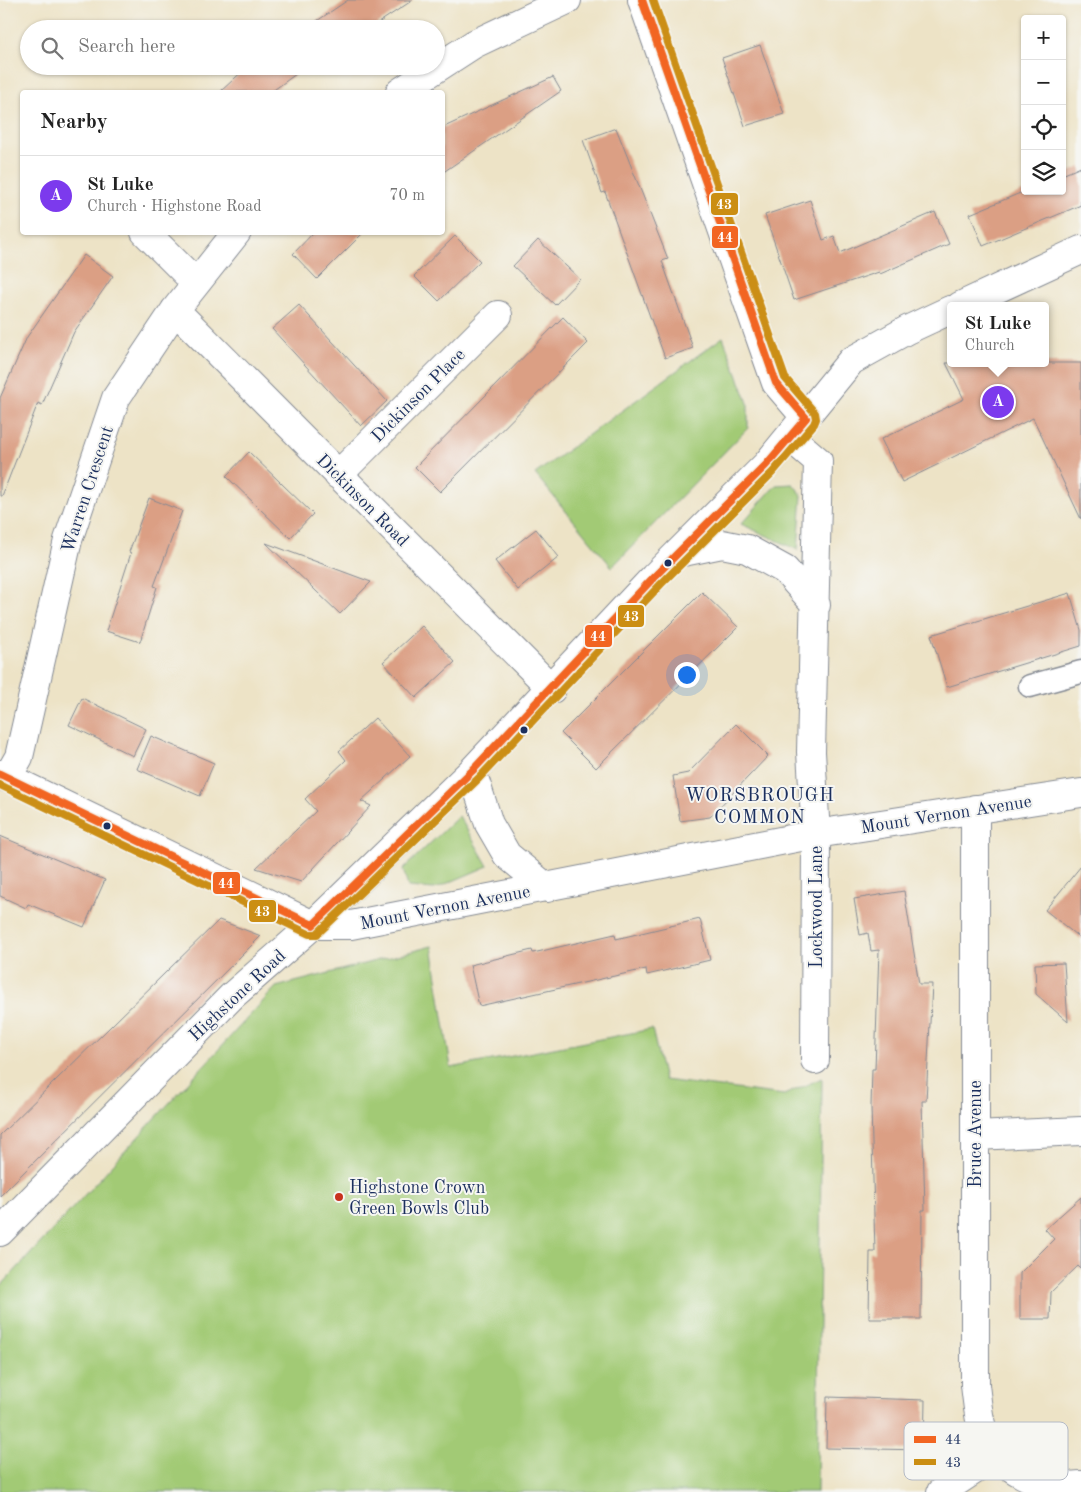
<!DOCTYPE html>
<html lang="en">
<head>
<meta charset="utf-8">
<style>
	body { margin:0; font-family:"Old Standard TT",serif; background:#f6f6f6; color:#222 }
	.controls { position:absolute; right:15px; top:15px; display:grid; overflow:hidden; border-radius:5px; box-shadow:0 1px 4px #0004 }
	.controls button { width:45px; height:45px; display:grid; place-items:center; padding:0; border:0; border-bottom:1px solid #e0e0e0; background:#fff; color:#222; font:25px sans-serif }
	.you { position:absolute; left:686px; top:674px; width:18px; height:18px; margin:-12px; border:4px solid #fff; border-radius:50%; background:#1a73e8; box-shadow:0 0 0 8px #1a73e833 }
	.badge { display:grid; place-items:center; width:32px; height:32px; border-radius:50%; background:#7c3aed; color:#fff; font-size:16px; font-weight:700 }
	.pin { position:absolute; translate:-50% -50%; border:2px solid #fff; box-shadow:0 1px 5px #0006 }
	.popup { position:absolute; left:947px; top:302px; width:102px; height:65px; box-sizing:border-box; display:grid; place-content:center; border-radius:5px; background:#fff; filter:drop-shadow(0 1px 4px #0005); font-size:16px; white-space:nowrap; color:#767676 }
	.popup b { font-size:19px; color:#222 }
	.popup::after { content:''; position:absolute; left:50%; top:100%; margin-left:-10px; border:10px solid transparent; border-top-color:#fff }
	.list { margin:0; padding:0; list-style:none }
	h2 { display:flex; justify-content:space-between; align-items:center; height:65px; margin:0; padding:0 20px; font-size:21px }
	h2 small { font-size:16px; font-weight:400; color:#767676 }
	.list li { display:grid; grid-template-columns:32px 1fr auto; gap:15px; align-items:center; box-sizing:border-box; height:80px; padding:0 20px; border-top:1px solid #e0e0e0 }
	.list b { display:block; font-size:19px; white-space:nowrap }
	.list p { margin:0; font-size:16px; white-space:nowrap; color:#767676 }
	.list em { font-size:16px; font-style:normal; color:#767676 }
	.icon { flex:none; width:28px; height:28px; fill:none; stroke:currentColor; stroke-width:2; stroke-linecap:round; stroke-linejoin:round }
	.map { position:relative; flex:none; width:1081px; height:1492px; overflow:hidden }
	.search { position:absolute; background:#fff; box-shadow:0 1px 4px #0004; left:20px; top:20px; width:425px; height:55px; display:flex; align-items:center; gap:12px; box-sizing:border-box; padding:0 18px; border-radius:28px; color:#767676; font-size:19px }
	.panel { position:absolute; background:#fff; box-shadow:0 1px 4px #0004; left:20px; top:90px; width:425px; height:145px; border-radius:5px }
	.map>svg:first-child { display:block }
</style>
</head>
<body>
<div class="map">
<svg width="1081" height="1492" viewBox="0 0 1081 1492">
	<rect width="100%" height="100%" fill="#f6f6f2"/>
	<filter id="ink" filterUnits="userSpaceOnUse"><feTurbulence type="fractalNoise" baseFrequency=".02" numOctaves="2"/><feDisplacementMap in="SourceGraphic" scale="10" xChannelSelector="R" yChannelSelector="G"/><feConvolveMatrix kernelMatrix="1 2 1 2 8 2 1 2 1" color-interpolation-filters="sRGB"/></filter>
	<filter id="wash" filterUnits="userSpaceOnUse"><feTurbulence type="fractalNoise" baseFrequency=".0096" numOctaves="4" result="noise"/><feDisplacementMap in="SourceGraphic" scale="20" xChannelSelector="R" yChannelSelector="G"/><feGaussianBlur stdDeviation="1.12" result="paint"/><feColorMatrix in="noise" values="0 0 0 0 0 0 0 0 0 0 0 0 0 0 0 0 0 1.4 0 .05"/><feComposite in="paint" operator="in"/></filter>
	<g filter="url(#wash)">
		<rect width="100%" height="100%" fill="#ede3c6"/>
		<path fill="#a2ca75" stroke="#5e7c6a" d="M723,337L748,403V428L612,567L535,474Z
			M793,484L802,495L798,550L741,524L776,485Z
			M459,816L488,866L434,889L408,887L403,869Z
			M432,946L451,1068L652,1029L664,1080L784,1095L822,1078L817,1492H0V1287L276,987Z"/>
		<g id="blocks">
			<path fill="#db9f84" d="M348,0H413L369,29H305Z
				M760,45L784,114L745,126L722,58Z
				M248,66H307L271,92H220Z
				M553,77L561,91L442,173V128Z
				M616,128L668,259L662,261L693,348L665,358L605,192L602,193L583,140Z
				M1081,167V205L983,246L970,214L1025,191H1062V175Z
				M810,200L823,240L834,236L840,253L935,212L949,244L880,274L879,272L794,300L765,215Z
				M314,232H364L317,279L293,254Z
				M455,236L480,261L439,301L414,276Z
				M538,240L580,279L555,305L513,266Z
				M84,255L113,276L74,332L42,405L38,403L2,496H0V398L27,337Z
				M299,305L387,401L361,426L272,329Z
				M563,317L588,343L440,492L415,467Z
				M946,363H1081V519L1033,418L902,482L881,439L964,399Z
				M249,452L313,514L290,538L226,476Z
				M149,498L182,511L154,586L157,587L140,642L106,631L131,553L129,552Z
				M536,529L559,557L518,590L495,561Z
				M266,543L371,582L340,614Z
				M702,592L738,627L596,768L561,733Z
				M1070,593L1081,630V646L947,687L931,635Z
				M422,626L455,662L416,698L383,662Z
				M82,698L146,729L133,756L69,725Z
				M375,718L410,756L361,801L371,806L301,882L256,868L316,811L305,799L346,760L339,751Z
				M736,724L768,756L710,817L680,821L673,776L688,773Z
				M151,736L214,763L200,796L137,769Z
				M0,836L105,880L84,927L28,904L26,908L0,896Z
				M1081,866V939L1045,910Z
				M904,891L919,984H932L926,1101H922L925,1210H922L921,1319H869L870,1252H875L871,1106L872,1069H875L879,950L871,951L868,933L860,935L854,899Z
				M700,919L710,960L647,975L646,969L479,1006L470,965L532,950L533,953L615,934L616,939Z
				M219,920L261,936L0,1196V1135Z
				M1064,963L1068,1022L1036,994L1035,964Z
				M1081,1197V1269L1078,1266L1051,1292L1050,1319H1020V1273L1054,1239L1045,1229Z
				M827,1397L925,1400L924,1450L826,1448Z"/>
		</g>
	</g>
	<g filter="url(#ink)">
		<use href="#blocks" fill-opacity="0" stroke="#848992" stroke-width="1"/>
		<g fill="none" stroke-linecap="round" stroke-linejoin="round">
			<defs>
				<path id="lane" d="M1030,686L1081,672"/>
				<path id="street" d="M642,0L776,383L806,418
					M400,92L474,44L567,0
					M145,232L196,283
					M960,306L1081,250
					M175,310L552,689
					M790,437L818,461L811,752L816,834L815,1060
					M338,475L498,315
					M678,553L722,544L747,549L785,570L816,605
					M472,771L489,824L507,855L547,888
					M0,774L313,925H351L816,834L1081,793
					M7,778L19,757L68,540L116,398L175,310L237,232
					M975,809V1385C977,1400 978,1417 983,1431C998,1470 1042,1490 1081,1485
					M975,1136L1081,1131
					M0,1232L232,996L313,925L472,771L654,577L766,465L851,361L907,330L950,310
					M941,1492L997,1455"/>
			</defs>
			<use href="#lane" stroke="#848992" stroke-width="25"/>
			<use href="#street" stroke="#848992" stroke-width="30"/>
			<use href="#lane" stroke="#fff" stroke-width="22"/>
			<use href="#street" stroke="#fff" stroke-width="28"/>
			<defs>
				<path id="bus-1" d="M0,774L313,925L472,771L654,577L766,465L806,418L776,383L642,0"/>
				<path id="bus-2" d="M0,785L309,934H317L479,778L661,584L773,472L814,424L816,419L815,413L785,378L653,0"/>
			</defs>
			<use href="#bus-1" stroke="#f6f6f2" stroke-width="11"/>
			<use href="#bus-2" stroke="#f6f6f2" stroke-width="11"/>
			<use href="#bus-1" stroke="#f26522" stroke-width="8"/>
			<use href="#bus-2" stroke="#cb8e13" stroke-width="8"/>
		</g>
	</g>
	<g fill="#1b2f5e" stroke="#f6f6f2" stroke-width="2">
		<circle cx="668" cy="563" r="4.5"/>
		<circle cx="524" cy="730" r="4.5"/>
		<circle cx="107" cy="826" r="4.5"/>
	</g>
	<circle fill="#c8321e" stroke="#f6f6f2" stroke-width="2" cx="339" cy="1197" r="5"/>
	<g text-anchor="middle" stroke-width="4" stroke-linejoin="round" paint-order="stroke">
		<g font-size="18" fill="#1b2f5e" stroke="#f6f6f2">
			<text transform="translate(418 395) rotate(-45)" y="6">Dickinson Place</text>
			<text transform="translate(87 489) rotate(-72)" y="6">Warren Crescent</text>
			<text transform="translate(363 500) rotate(45)" y="6">Dickinson Road</text>
			<text transform="translate(946 814) rotate(-9)" y="6">Mount Vernon Avenue</text>
			<text transform="translate(445 907) rotate(-11)" y="6">Mount Vernon Avenue</text>
			<text transform="translate(816 907) rotate(-90)" y="6">Lockwood Lane</text>
			<text transform="translate(237 995) rotate(-43)" y="6">Highstone Road</text>
			<text transform="translate(975 1134) rotate(-90)" y="6">Bruce Avenue</text>
		</g>
		<g font-size="18" fill="#1b2f5e" stroke="#f6f6f2" text-anchor="start">
			<text x="349" y="1193">Highstone Crown<tspan x="349" dy="21">Green Bowls Club</tspan></text>
		</g>
		<g font-size="19" letter-spacing="1" fill="#1b2f5e" stroke="#f6f6f2">
			<text x="760" y="801">WORSBROUGH<tspan x="760" dy="22">COMMON</tspan></text>
		</g>
	</g>
	<rect x="904" y="1422" width="164" height="58" rx="8" fill="#f6f6f2" stroke="#b4bac6" stroke-width="1"/>
	<rect x="914" y="1436" width="22" height="7" fill="#f26522"/>
	<rect x="914" y="1459" width="22" height="6" fill="#cb8e13"/>
	<g font-size="14" fill="#1b2f5e">
		<text x="945" y="1444">44</text>
		<text x="945" y="1467">43</text>
	</g>
	<g stroke="#f6f6f2" stroke-width="2">
		<rect x="710" y="192" width="29" height="24" rx="5" fill="#cb8e13"/>
		<rect x="711" y="225" width="28" height="24" rx="5" fill="#f26522"/>
		<rect x="617" y="604" width="28" height="24" rx="5" fill="#cb8e13"/>
		<rect x="584" y="624" width="29" height="24" rx="5" fill="#f26522"/>
		<rect x="212" y="871" width="29" height="24" rx="5" fill="#f26522"/>
		<rect x="248" y="899" width="29" height="24" rx="5" fill="#cb8e13"/>
	</g>
	<g font-size="14" text-anchor="middle" font-weight="bold" fill="#fff">
		<text x="724" y="209">43</text>
		<text x="725" y="242">44</text>
		<text x="631" y="621">43</text>
		<text x="598" y="641">44</text>
		<text x="226" y="888">44</text>
		<text x="262" y="916">43</text>
	</g>
</svg>
<div class="controls">
<button>+</button>
<button>−</button>
<button><svg class="icon" aria-label="locate" viewBox="0 0 24 24"><circle cx="12" cy="12" r="6"/><path d="M12 2v4M12 18v4M2 12h4M18 12h4"/></svg></button>
<button><svg class="icon" aria-label="layers" viewBox="0 0 24 24"><path d="M12 4l9 5-9 5-9-5zM3 14l9 5 9-5"/></svg></button>
</div>
<div class="you"></div>
<div class="pin badge" style="left:998px;top:402px">A</div>
<div class="popup"><b>St Luke</b>Church</div>
<div class="search"><svg class="icon" aria-label="search" viewBox="0 0 24 24"><circle cx="10" cy="10" r="6"/><path d="M15 15l6 6"/></svg>Search here</div>
<section class="panel">
<h2>Nearby<small></small></h2>
<ul class="list">
<li><span class="badge">A</span><div><b>St Luke</b><p>Church · Highstone Road</p></div><em>70 m</em></li>
</ul>
</section>
</div>
</body>
</html>
